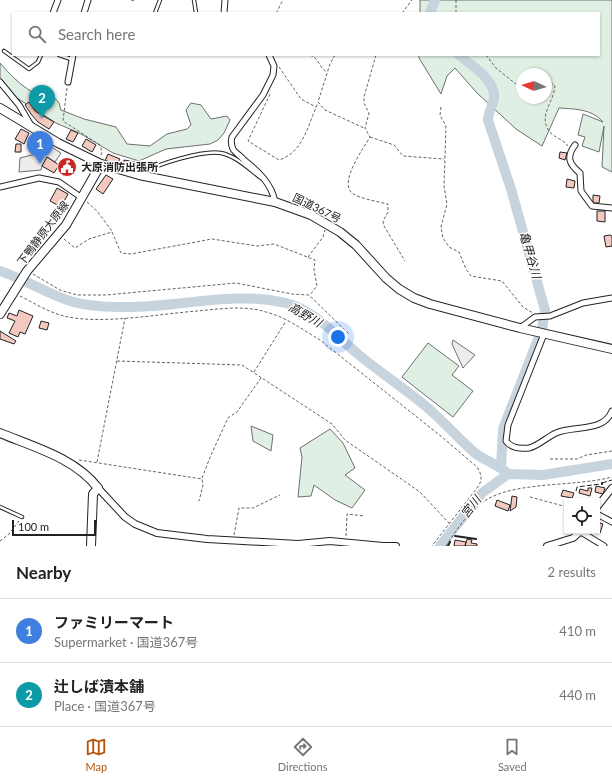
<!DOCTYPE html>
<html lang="en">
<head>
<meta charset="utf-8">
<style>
	body { margin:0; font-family:Lato,"Noto Sans JP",sans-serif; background:#f2f2f2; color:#222 }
	.controls { position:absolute; right:12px; bottom:12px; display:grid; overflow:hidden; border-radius:0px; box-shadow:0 1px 3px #0004 }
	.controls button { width:36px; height:36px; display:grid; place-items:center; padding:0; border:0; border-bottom:1px solid #e0e0e0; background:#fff; color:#222; font:20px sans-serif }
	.compass { position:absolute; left:516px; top:68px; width:36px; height:36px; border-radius:50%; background:#fff; box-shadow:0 1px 3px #0004; rotate:274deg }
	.scale { position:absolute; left:12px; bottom:10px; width:84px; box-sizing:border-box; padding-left:4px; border:2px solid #222; border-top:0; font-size:11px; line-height:14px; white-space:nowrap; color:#222; -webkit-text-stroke:3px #fff; paint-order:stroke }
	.you { position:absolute; left:338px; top:337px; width:14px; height:14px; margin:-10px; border:3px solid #fff; border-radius:50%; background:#1a73e8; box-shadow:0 0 0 6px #1a73e833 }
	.badge { display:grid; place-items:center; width:26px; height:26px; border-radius:50%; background:#b45309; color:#fff; font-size:13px; font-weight:700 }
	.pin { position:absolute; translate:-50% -33px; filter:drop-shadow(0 1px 2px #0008) }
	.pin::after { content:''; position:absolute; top:21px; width:14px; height:12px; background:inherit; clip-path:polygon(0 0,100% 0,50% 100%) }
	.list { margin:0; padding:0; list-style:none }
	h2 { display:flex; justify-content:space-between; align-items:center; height:52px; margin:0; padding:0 16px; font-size:17px }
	h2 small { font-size:13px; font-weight:400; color:#767676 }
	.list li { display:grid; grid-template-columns:26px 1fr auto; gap:12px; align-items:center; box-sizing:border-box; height:64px; padding:0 16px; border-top:1px solid #e0e0e0 }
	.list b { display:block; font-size:15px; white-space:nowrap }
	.list p { margin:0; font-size:13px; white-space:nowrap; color:#767676 }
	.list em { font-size:13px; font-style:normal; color:#767676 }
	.icon { flex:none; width:22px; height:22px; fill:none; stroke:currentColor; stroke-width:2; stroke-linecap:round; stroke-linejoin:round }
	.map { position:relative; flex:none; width:612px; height:546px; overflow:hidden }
	.search { position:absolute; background:#fff; box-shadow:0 1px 3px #0004; left:12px; right:12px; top:12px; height:44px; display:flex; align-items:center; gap:10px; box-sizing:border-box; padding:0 14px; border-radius:0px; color:#767676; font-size:15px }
	.sheet { height:180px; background:#fff }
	nav { display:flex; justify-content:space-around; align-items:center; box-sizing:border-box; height:56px; border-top:1px solid #e0e0e0; background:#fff; font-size:11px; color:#767676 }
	nav a { display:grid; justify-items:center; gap:2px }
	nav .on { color:#b45309 }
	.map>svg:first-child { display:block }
</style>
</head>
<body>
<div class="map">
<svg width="612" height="546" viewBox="0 0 612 546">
	<rect width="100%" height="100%" fill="#fff"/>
	<path fill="#e0efe3" stroke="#6f6f6f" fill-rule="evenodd" d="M420,0H612V172L602,167L604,126L599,152L582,146L585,137L578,135L583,114L603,122C592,109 575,109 559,108L542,146L516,129L477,93L455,68L447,76L441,94L419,58V55H599V13H420ZM522,74H546V98H522Z
		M0,63C12,77 34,100 54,97L59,103L61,110L84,119L116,127L127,144L150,146L167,134L187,129L191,125L186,110L191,103L201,105L211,119L227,116L230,120L224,133L218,140L210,144L166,149L139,161L113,153L81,134L56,123L0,87Z
		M428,343L459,366L452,375L473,391L453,417L402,377Z
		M251,426L273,435L271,451L253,441Z
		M330,429L343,443L355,468L345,475L365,490L352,508L335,500L314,485L311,496L298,497L302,457L300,448Z"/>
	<path fill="#ededed" stroke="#6f6f6f" d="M40,140L61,153L55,162L47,157L42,166L41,170L19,172L20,158L39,153Z
		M453,340L475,355L463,368L452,344Z"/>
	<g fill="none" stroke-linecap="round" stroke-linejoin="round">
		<path stroke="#c7d3dd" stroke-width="10" d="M430,13L435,0
			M459,55C471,65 496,80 494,98C493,106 488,112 488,120L511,189L545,310L542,329L503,429L501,467
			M0,271C24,279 46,293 70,301C86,306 104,307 120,307C175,309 231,290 286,303C315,310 337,337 359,355C382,374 407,390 429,409C445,423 459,439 475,453C485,461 498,464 508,474L543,475L612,464
			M440,546L482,493L508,474"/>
	</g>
	<path fill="#f3c9c0" stroke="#222" d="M29,102L35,111L54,122L49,129L38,122L31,114L25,105Z
		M21,129L29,133L24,144L15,139Z
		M71,130L78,133L73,142L66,139Z
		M86,139L96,145L92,152L82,146Z
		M16,144H21V152H15Z
		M560,152L567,153L565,160L559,158Z
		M108,154L120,159L116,166L105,161Z
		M47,157L59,165L54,173L42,166Z
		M124,160L135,162L134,170L123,168Z
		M106,175L113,179L103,194L96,189Z
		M567,179L575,181L574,188L566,187Z
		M57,188L68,194L61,207L50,201Z
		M593,195L600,196L599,203H593Z
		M597,211H605V222L597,221Z
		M610,235L612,236V246L606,247L604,236Z
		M19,310L33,316L25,334L20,332L18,337L9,333L15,321L7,318L9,313L17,316Z
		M41,321L49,323L47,330L39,328Z
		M0,331L16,341L14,344L0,339Z
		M596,486L605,488L603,494L595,492Z
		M588,488H592L590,496L579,493L580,489L588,491Z
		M563,490L574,493L572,498L561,496Z
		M512,496L517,497L516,507L510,511Z
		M497,500L510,505L508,511L495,506Z
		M597,522L603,524L600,533L596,531Z
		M467,539L472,540L471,543L477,544V546H465Z
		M455,540L466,542L465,546H454Z"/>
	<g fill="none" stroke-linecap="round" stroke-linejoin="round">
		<defs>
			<path id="service" d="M194,0L196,13
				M155,13L160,0
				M4,51L29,69L38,62L41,55
				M59,55L71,59
				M141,174C156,164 203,150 221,153C236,156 249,169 261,178
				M0,507L22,517"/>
			<path id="minor" d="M53,13L58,0
				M84,13L88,0
				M224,13L225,0
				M269,55L274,66L273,75L263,95L232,137C231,141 231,145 233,149C235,153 241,156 244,160C258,171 272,184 275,202
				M0,82L19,105L32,127
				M68,82L73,55
				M575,145C566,157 569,164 580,173L581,191L592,206L612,208
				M0,187L39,178L59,182L82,198
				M520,328L535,317L550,316L583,303L612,298
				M544,334L508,425L506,441C511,448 520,449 529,448C538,446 547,437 556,433C574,425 603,433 612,411
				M597,514L612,522
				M581,532L604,546"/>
			<path id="tertiary" d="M98,488L125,517L135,524L157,533L207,539L298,544L330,541L383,546
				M597,507L612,488
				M384,546H396
				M547,546L573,538L581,531"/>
			<path id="primary" d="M0,314L27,271L66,225L101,164
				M0,433C34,447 75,458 98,488L93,494L91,546"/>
			<path id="trunk" d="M0,108L58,143L101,164L139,175L275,202L311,215L340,232L356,245L386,278L399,289L414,298L430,304L520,328L612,349"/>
		</defs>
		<use href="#service" stroke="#222" stroke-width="4.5"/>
		<use href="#minor" stroke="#222" stroke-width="7"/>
		<use href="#tertiary" stroke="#222" stroke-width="8"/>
		<use href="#primary" stroke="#222" stroke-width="10"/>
		<use href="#trunk" stroke="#222" stroke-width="10"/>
		<path stroke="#646464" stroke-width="1" stroke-dasharray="3 2" stroke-linecap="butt" d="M131,0L135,1
			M276,13L283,0
			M402,13L412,0
			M456,13V0
			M310,55C320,59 319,68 327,72
			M335,55L330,64L318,102L325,110L364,128
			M376,55L364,97V103L369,113L365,128L370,137C363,149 339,182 352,193C358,198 379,202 388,204V212L383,221L384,226L405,261
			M486,55L496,68L522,89
			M279,67L301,99L316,107
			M546,84L550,82L555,86C554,102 538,115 549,131C553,137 563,139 568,146
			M67,88L63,121L100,145L102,152L100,157
			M270,94L248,141L279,160C304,152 308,124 318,103
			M441,107L440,115L446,126L444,186L447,204L441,227L443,238L449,247L459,252L466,269L471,276L502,281L523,307L533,313
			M370,137L394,145L403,156L444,159
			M87,202L97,211L112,231
			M64,239L75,248L89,239L112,232L121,253L131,254L212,239L257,246L274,244L315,260L314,270L317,286L310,295
			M308,257L323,237L325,230
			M33,274L60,290L77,295H106L236,283L292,294L309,295L350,335
			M20,296C34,303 48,312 64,316C100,325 159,314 197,311C220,309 244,305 266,312C286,317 303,330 320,340L442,437L477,467C482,475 483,480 477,488L432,546
			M117,361L242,365L332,424L345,440L420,492L449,523
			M254,372L286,321
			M550,459H577L586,455L612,451
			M79,460L202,479L203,485L199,501
			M97,462L125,318
			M202,478L211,455L228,418L237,412L261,378
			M530,497L567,507
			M234,535L239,508H253L280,495
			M346,536L347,514L364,516
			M0,541L9,534L19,521
			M446,546C457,529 469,511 486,500C517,481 575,487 612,477"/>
		<use href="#service" stroke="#fff" stroke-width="2.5"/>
		<use href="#minor" stroke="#fff" stroke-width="5"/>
		<use href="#tertiary" stroke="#fff" stroke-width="6"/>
		<use href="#primary" stroke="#fff" stroke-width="8"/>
		<use href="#trunk" stroke="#fff" stroke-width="8"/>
		<path stroke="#222" stroke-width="1" stroke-dasharray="5 2" stroke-linecap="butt" d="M602,483L612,480
			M576,491L577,487L600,484"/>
		<path stroke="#222" stroke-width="2" d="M602,483V484
			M455,536L476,539
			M448,546L450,542"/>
	</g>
	<defs>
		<symbol id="civic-disc" viewBox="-11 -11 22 22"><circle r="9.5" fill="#c62828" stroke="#fff"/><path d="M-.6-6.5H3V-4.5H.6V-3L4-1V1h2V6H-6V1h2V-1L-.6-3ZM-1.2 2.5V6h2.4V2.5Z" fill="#fff"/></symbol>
	</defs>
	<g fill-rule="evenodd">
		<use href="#civic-disc" x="56" y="156" width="22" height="22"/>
	</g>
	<g text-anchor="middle" stroke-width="3" stroke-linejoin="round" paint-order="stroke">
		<g font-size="11" font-weight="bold" fill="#222" stroke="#fff" text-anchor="start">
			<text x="81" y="171">大原消防出張所</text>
		</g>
		<g font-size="11" fill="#222" stroke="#fff">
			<text transform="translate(317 208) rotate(26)" y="4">国道367号</text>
			<text transform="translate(43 233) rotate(-53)" y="4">下鴨静原大原線</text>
		</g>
		<g font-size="12" font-style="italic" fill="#222" stroke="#fff">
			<text transform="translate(530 255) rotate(74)" y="4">亀甲谷川</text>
			<text transform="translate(305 315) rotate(30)" y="4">高野川</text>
			<text transform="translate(471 507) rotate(-52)" y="4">宮川</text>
		</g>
	</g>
</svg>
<div class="controls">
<button><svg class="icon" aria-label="locate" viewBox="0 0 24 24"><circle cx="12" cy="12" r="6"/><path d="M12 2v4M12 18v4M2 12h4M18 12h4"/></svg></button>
</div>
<svg class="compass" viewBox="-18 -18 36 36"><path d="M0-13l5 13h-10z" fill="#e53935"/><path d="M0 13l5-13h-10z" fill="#767676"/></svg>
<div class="scale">100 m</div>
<div class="you"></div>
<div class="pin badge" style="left:40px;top:164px;background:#3f7fe0">1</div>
<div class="pin badge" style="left:42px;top:118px;background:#0f9aa8">2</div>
<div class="search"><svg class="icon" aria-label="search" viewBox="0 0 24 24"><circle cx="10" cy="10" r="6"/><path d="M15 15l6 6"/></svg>Search here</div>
</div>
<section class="sheet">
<h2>Nearby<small>2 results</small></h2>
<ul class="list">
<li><span class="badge" style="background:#3f7fe0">1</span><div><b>ファミリーマート</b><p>Supermarket · 国道367号</p></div><em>410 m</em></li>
<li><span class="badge" style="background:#0f9aa8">2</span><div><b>辻しば漬本舗</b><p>Place · 国道367号</p></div><em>440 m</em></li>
</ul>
</section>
<nav>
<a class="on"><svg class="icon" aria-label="map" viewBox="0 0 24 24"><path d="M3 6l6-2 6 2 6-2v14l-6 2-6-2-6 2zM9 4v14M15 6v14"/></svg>Map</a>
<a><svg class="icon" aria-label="directions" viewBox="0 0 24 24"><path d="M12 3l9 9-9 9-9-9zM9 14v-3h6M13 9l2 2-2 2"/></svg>Directions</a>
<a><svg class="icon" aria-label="saved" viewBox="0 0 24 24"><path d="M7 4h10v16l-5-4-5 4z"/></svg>Saved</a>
</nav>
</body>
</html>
